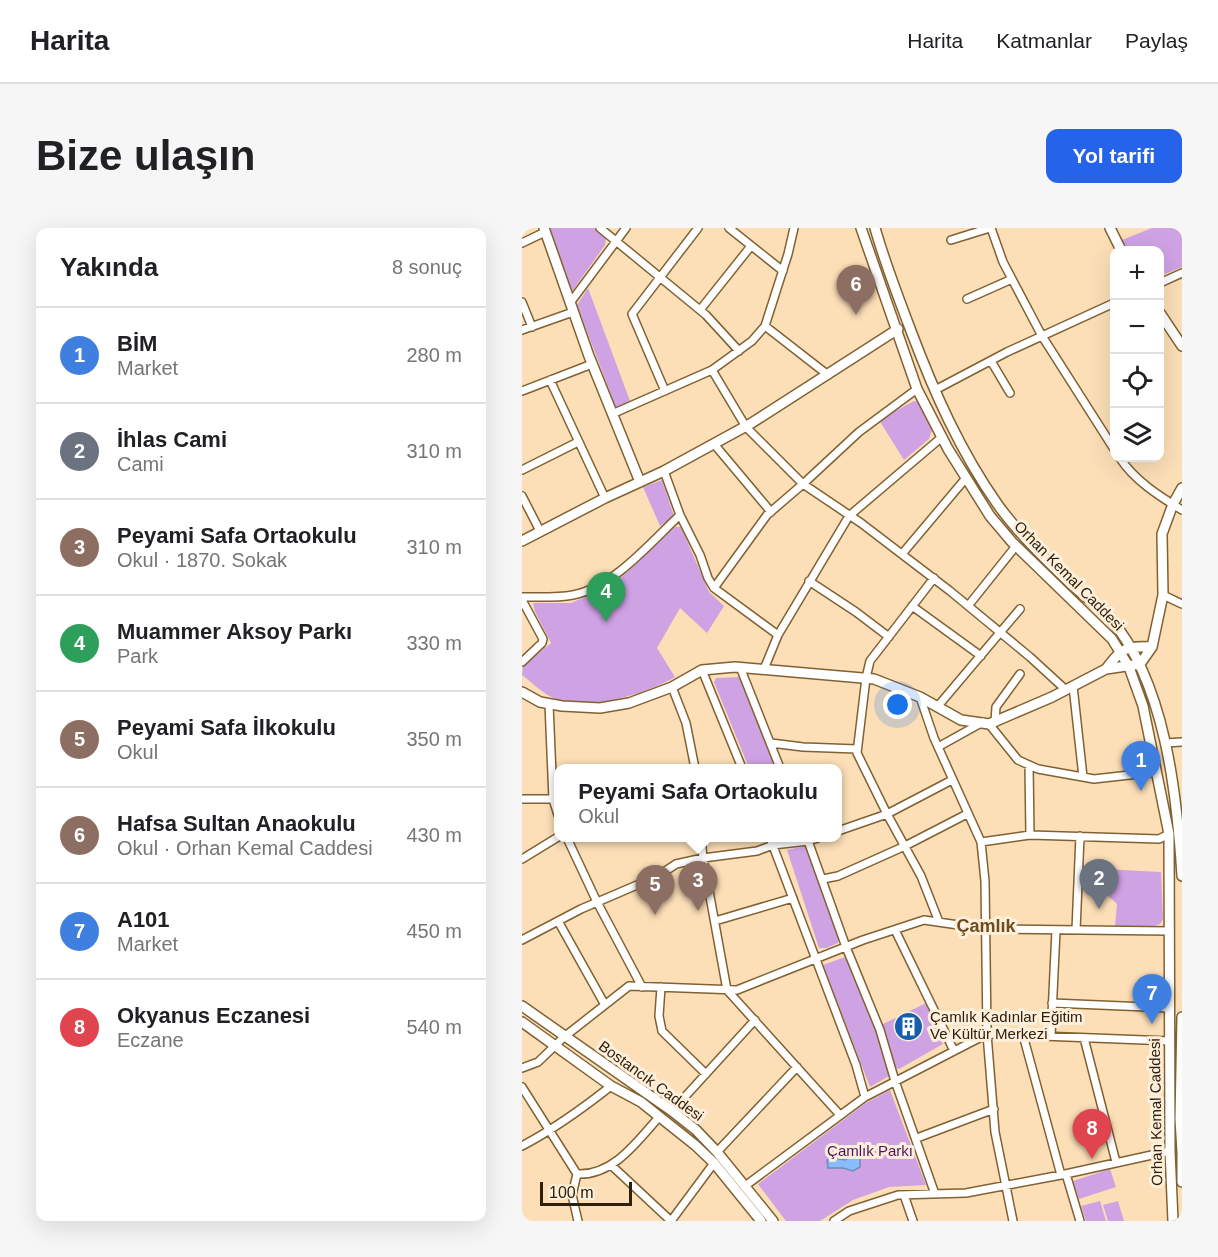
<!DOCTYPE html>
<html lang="tr">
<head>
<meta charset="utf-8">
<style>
	body { margin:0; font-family:Arial,sans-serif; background:#f6f6f6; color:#202124 }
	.controls { position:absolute; right:18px; top:18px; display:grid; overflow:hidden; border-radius:12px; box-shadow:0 6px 24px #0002 }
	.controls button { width:54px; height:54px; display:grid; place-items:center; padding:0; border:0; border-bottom:2px solid #e0e0e0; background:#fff; color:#202124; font:30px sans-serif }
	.scale { position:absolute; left:18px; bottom:15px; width:92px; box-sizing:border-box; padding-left:6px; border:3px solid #2d200c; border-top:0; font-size:16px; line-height:21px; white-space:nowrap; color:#2d200c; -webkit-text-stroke:4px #feefdb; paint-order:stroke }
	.you { position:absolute; left:376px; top:477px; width:21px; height:21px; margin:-15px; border:4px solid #fff; border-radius:50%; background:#1a73e8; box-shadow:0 0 0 9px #1a73e833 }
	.badge { display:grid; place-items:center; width:39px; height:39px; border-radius:50%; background:#2563eb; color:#fff; font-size:20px; font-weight:700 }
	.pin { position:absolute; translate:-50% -50px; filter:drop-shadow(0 2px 3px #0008) }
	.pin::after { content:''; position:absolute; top:32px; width:21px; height:18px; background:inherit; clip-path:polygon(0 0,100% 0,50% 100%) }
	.popup { position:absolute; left:32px; top:536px; width:288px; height:78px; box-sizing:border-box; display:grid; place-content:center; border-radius:12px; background:#fff; filter:drop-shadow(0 2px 4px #0005); font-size:20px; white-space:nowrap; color:#757577 }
	.popup b { font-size:22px; color:#202124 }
	.popup::after { content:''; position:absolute; left:50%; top:100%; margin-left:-12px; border:12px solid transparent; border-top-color:#fff }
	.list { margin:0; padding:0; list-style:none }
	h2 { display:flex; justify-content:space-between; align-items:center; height:78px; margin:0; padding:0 24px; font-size:26px }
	h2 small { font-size:20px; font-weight:400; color:#757577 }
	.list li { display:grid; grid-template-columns:39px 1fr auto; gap:18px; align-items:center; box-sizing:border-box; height:96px; padding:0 24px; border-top:2px solid #e0e0e0 }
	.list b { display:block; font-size:22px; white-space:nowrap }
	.list p { margin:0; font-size:20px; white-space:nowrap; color:#757577 }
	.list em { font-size:20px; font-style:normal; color:#757577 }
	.icon { flex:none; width:33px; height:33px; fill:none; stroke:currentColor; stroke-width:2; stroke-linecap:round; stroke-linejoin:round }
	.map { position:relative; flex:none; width:660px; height:993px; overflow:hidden; border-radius:12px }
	header { display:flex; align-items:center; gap:36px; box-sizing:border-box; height:84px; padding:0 30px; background:#fff; border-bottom:2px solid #e0e0e0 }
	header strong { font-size:28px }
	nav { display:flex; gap:33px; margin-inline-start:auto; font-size:21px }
	.intro { display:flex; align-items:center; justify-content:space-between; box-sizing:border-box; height:144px; padding:0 36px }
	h1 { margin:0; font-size:42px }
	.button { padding:15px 27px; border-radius:12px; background:#2563eb; color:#fff; font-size:21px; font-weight:700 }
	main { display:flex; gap:36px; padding:0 36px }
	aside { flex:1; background:#fff; border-radius:12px; box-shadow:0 6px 24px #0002 }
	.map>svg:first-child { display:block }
</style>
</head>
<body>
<header>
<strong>Harita</strong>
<nav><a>Harita</a><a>Katmanlar</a><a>Paylaş</a></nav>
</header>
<div class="intro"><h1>Bize ulaşın</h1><a class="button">Yol tarifi</a></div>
<main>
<aside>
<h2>Yakında<small>8 sonuç</small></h2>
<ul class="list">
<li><span class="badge" style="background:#3f7fe0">1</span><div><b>BİM</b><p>Market</p></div><em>280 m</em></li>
<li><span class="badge" style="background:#6b7280">2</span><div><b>İhlas Cami</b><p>Cami</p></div><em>310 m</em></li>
<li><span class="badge" style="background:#8d6e63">3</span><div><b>Peyami Safa Ortaokulu</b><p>Okul · 1870. Sokak</p></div><em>310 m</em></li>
<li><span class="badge" style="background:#2e9e5b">4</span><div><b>Muammer Aksoy Parkı</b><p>Park</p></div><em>330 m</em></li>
<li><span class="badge" style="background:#8d6e63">5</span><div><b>Peyami Safa İlkokulu</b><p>Okul</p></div><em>350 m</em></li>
<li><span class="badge" style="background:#8d6e63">6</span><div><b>Hafsa Sultan Anaokulu</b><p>Okul · Orhan Kemal Caddesi</p></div><em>430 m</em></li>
<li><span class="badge" style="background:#3f7fe0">7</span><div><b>A101</b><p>Market</p></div><em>450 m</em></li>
<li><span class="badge" style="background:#e0444e">8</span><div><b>Okyanus Eczanesi</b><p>Eczane</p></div><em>540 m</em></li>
</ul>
</aside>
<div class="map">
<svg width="660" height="993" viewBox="0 0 660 993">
	<rect width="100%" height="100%" fill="#fcdfb7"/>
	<path fill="#cfa2e4" d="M26,0H72L84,10L83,17L51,62H48Z
		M630,0H660V39L638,48V22H606L600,12Z
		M66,60L108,173L94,180L55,77Z
		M392,173H397L410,202L407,211L382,232L357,192Z
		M140,252L152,288L138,298L121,259Z
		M153,299H159L187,364L202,378L185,405L158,380L135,420L153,449C126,465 70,482 39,473C24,469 12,456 0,447L1,438L29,415L13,384L11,375H49L92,356Z
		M217,449L253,540H227L192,454L194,450Z
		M283,618L286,622L317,709L316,715L305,720H297L265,622Z
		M560,640L639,644L641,691L638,696L632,698H593L595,676L577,659L559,657Z
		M323,729L360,819L367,848L348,859L301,737Z
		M404,775L421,816L377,841L374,840L359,797Z
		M368,862L404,957L367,959L331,972L298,993H264L236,956L344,875Z
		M588,941L594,959L557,971L551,953Z
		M578,973L584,993H564L559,978Z
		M596,973L602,993H586L581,977Z"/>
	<path fill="#89bcfc" stroke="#6d8db4" stroke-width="1.5" d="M332,926L338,930V939L331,943L321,940H306L305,932L312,930L323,932Z"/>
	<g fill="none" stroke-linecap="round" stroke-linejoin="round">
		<defs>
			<path id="street" d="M78,0L184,87L217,123
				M207,0L261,43
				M469,0L481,34L520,108L592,221
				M429,12L468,0
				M0,15L23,4
				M638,55L660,45
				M445,71L490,51
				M0,74L10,99
				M48,75L104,0
				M178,82L229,18
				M243,98L306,147
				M0,102L51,84
				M469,133L488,165
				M190,142L224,199L281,256L339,295L428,363L508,429L544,462
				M28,152L83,270
				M413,162L485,124L592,75
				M0,163L70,136
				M143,163L110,86L176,0
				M90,186L190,142L230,113L243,98L266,26L272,0
				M192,216L249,284
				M598,230C612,252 637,268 660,282
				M0,242L56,214
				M142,243L158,287L178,327L186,350L192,360L256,407
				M0,268L18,303
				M380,326L444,250
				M412,350L348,433L344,450L335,525L365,586L399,648L417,694
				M287,353L334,384L367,409
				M192,360L245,287L281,256L337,204L395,161
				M641,367L660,376
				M0,369C16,369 35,370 51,367C92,359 129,314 158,287
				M0,372L21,411L20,415L0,434
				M390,378L459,428
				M446,378L494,318
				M218,439L258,540
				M242,441L256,407L327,288L420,209
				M180,442L220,540
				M551,458L561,549
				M150,459L164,495L173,540
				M398,469L412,510L459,614L463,653L465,806L473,904L491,993
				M27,476L31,571L36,587
				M416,478L498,381
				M473,494L474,479L498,446
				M467,496L496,532L516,541L572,551L634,544
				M249,515L281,519L335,521
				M643,515L660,514
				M416,519L461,494
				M507,537L508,607
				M0,571H36
				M316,603L365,586L430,552
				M45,610L75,674L120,759
				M179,610L181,630L205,762L318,887
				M248,610L334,837L343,869
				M285,610L324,719L358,802L373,853L413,966
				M459,614L508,607L637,611L647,606
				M0,631L36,609
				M301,651L316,648L383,618L445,586
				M36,693L83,777
				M193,693L271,670
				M373,702L432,823
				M554,702L558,608
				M0,712L59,681L136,648L154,636L181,630L235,623L251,617L286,613L296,610
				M139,759L137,788L140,803L184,846
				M530,775L648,780
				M501,807L539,947
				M529,808L534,702
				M562,810L594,934
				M0,840L16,834L42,809L107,758L215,762L341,712L402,692L464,701L647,703
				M0,859L55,946L50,967L56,993
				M150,883L233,792
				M395,910L472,881
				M0,918C32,901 60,881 89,858
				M195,924L275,839
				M89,937L149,993
				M55,946C91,948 115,914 137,889
				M544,946L558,993
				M223,958L343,869L465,806L648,813
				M382,967L391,993
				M149,993L192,935
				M312,993L327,983L376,967L444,965L539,947L648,923"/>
			<path id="secondary" d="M22,0L67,128L118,254
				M339,0L395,161L426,221L468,288L490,314L590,411L607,439L621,478L647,606L648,923L651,993
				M353,0C363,35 376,69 389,103C412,164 438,223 476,277C497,306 524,332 550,357C562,368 577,378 588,390C643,454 655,566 660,648
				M588,0L599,22
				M638,85L660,118
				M0,313L83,270L142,243L228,196L376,101
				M584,441C600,420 603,418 630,419
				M0,464L18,474L40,478L78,480L107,475L150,459L180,442L213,439L352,451L398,469L439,492L467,496L530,469L584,441L618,436L630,419L641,367L640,306L651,276L660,260
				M0,778L150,883L174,902L195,924L251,993
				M660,789L658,891L660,924
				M0,794L89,858L119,874L173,917L192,935L239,993
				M660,927V954"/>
		</defs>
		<use href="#street" stroke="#816132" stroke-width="10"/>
		<use href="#secondary" stroke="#816132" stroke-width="12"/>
		<use href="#street" stroke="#fff" stroke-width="7"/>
		<use href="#secondary" stroke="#fff" stroke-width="9"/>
	</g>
	<defs>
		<symbol id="building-disc" viewBox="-11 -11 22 22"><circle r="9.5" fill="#145ead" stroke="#feefdb"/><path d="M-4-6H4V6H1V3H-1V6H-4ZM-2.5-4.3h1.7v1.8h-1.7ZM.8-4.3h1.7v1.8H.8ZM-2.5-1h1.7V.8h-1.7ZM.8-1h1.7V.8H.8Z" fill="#fff"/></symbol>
	</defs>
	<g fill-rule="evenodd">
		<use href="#building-disc" x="370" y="782" width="33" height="33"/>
	</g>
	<g text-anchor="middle" stroke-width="6" stroke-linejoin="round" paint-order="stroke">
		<g font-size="15" fill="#2d200c" stroke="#feefdb">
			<text transform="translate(547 348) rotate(45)" y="5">Orhan Kemal Caddesi</text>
			<text transform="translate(129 853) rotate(36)" y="5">Bostancık Caddesi</text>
			<text transform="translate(634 884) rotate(-91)" y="5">Orhan Kemal Caddesi</text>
		</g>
		<g font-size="15" fill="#2d200c" stroke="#feefdb" text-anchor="start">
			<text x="408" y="794">Çamlık Kadınlar Eğitim<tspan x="408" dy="17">Ve Kültür Merkezi</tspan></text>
		</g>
		<g font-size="15" fill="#4d1363" stroke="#feefdb">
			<text x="348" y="928">Çamlık Parkı</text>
		</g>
		<g font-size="18" font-weight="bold" fill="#6d4d1e" stroke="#feefdb">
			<text x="464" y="704">Çamlık</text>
		</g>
	</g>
</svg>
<div class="controls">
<button>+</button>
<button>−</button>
<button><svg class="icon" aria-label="locate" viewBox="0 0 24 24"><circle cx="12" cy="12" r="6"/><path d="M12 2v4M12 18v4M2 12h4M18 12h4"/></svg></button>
<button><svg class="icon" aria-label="layers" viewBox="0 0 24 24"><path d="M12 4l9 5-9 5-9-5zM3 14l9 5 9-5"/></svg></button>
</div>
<div class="scale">100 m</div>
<div class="you"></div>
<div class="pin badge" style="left:619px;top:563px;background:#3f7fe0">1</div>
<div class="pin badge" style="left:577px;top:681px;background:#6b7280">2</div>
<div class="pin badge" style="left:176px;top:683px;background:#8d6e63">3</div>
<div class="popup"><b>Peyami Safa Ortaokulu</b>Okul</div>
<div class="pin badge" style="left:84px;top:394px;background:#2e9e5b">4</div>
<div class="pin badge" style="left:133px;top:687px;background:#8d6e63">5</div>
<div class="pin badge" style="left:334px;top:87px;background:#8d6e63">6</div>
<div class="pin badge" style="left:630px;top:796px;background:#3f7fe0">7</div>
<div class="pin badge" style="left:570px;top:931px;background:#e0444e">8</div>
</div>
</main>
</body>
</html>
